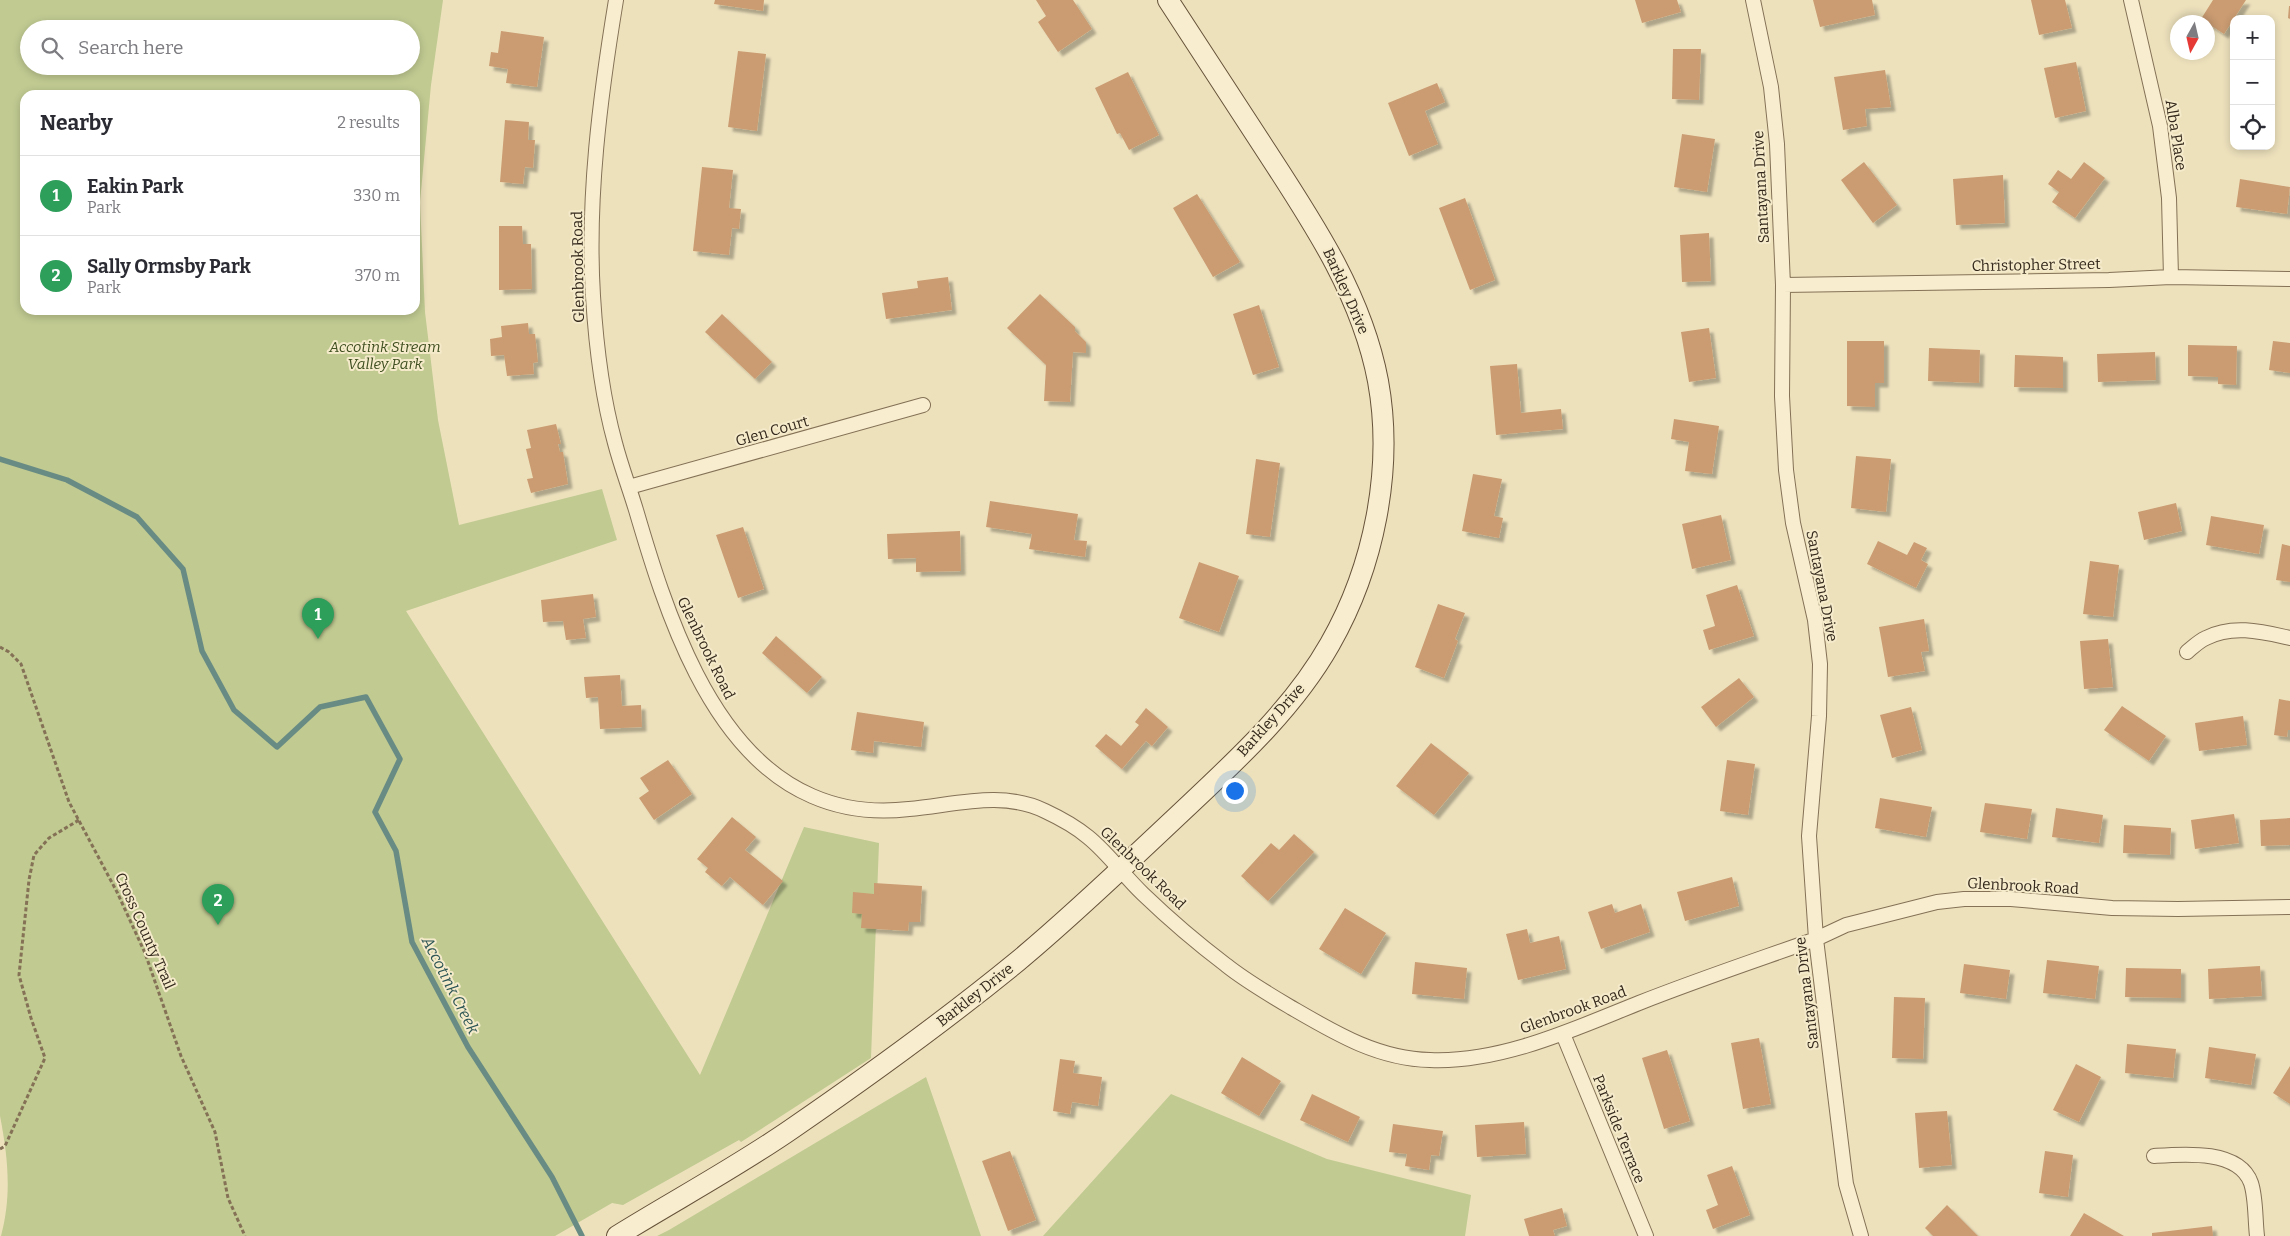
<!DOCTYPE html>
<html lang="en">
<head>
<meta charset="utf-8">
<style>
	body { margin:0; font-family:Bitter,serif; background:#f7f7f7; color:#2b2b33 }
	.controls { position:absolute; right:15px; top:15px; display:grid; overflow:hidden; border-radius:10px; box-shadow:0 2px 8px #0003 }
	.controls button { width:45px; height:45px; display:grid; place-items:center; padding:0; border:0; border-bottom:1px solid #e1e1e2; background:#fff; color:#2b2b33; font:25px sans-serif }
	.compass { position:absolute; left:2170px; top:15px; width:45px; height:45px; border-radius:50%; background:#fff; box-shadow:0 2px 8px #0003; rotate:188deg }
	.you { position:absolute; left:1234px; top:790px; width:18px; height:18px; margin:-12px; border:4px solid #fff; border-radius:50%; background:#1a73e8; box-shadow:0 0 0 8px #1a73e833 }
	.badge { display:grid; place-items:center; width:32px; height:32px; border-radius:50%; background:#b45309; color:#fff; font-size:16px; font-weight:700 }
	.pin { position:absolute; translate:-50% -41px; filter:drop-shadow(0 1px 2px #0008) }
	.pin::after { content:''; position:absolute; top:26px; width:18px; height:15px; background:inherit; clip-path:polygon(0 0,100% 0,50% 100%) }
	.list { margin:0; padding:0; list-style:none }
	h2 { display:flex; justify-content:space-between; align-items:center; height:65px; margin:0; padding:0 20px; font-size:21px }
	h2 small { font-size:16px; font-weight:400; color:#7c7c81 }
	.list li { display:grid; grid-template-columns:32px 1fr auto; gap:15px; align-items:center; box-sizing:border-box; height:80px; padding:0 20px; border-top:1px solid #e1e1e2 }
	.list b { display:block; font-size:19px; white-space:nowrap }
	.list p { margin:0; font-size:16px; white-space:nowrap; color:#7c7c81 }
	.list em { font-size:16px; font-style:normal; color:#7c7c81 }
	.icon { flex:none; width:28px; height:28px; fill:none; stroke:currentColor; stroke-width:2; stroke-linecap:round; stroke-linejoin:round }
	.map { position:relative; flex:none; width:2290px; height:1236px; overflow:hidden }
	.search { position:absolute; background:#fff; box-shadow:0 2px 8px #0003; left:20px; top:20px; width:400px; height:55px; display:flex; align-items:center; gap:12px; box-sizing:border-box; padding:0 18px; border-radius:28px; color:#7c7c81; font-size:19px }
	.panel { position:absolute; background:#fff; box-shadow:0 2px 8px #0003; left:20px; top:90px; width:400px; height:225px; border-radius:15px }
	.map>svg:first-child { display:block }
</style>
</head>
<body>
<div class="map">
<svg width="2290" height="1236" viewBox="0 0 2290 1236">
	<defs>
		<filter id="shadow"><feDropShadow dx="4.5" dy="4.5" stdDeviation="1" flood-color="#0004"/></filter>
	</defs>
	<rect width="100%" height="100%" fill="#ede1bc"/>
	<path fill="#c0ca91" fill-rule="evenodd" d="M0,0H443L431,85L420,202L425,312L438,420L459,525L602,489L617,540L406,611L700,1075L804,827L879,843L871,1058L741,1142L739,1140L623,1205L612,1203L555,1236H1C12,1195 8,1157 0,1116ZM29,29H411V66H29ZM25,95H415V310H25Z
		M926,1077L981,1236H657L669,1230Z
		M1171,1094L1327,1159L1471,1195L1465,1236H1043Z"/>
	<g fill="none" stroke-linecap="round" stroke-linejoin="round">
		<path stroke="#688b84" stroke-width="5.5" d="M0,459L67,480L137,517L183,569L202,651L234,710L277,747L320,707L366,697L400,759L375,812L396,851L412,942L468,1047L552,1177L582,1236"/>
	</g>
	<path fill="#cb9c72" filter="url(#shadow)" d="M715,0H764L763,11L714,4Z
		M1036,0H1073L1092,29L1058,52L1038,22L1046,16Z
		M1635,0H1677L1681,12L1642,23Z
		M1813,0H1872L1875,15L1820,27Z
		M2031,0H2065L2072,28L2039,35Z
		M2213,0H2246L2224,34L2201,19Z
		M2289,6H2290V19L2288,18Z
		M501,31L544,37L537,87L506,83L508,69L489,66L491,52L498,53Z
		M1673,49H1701L1699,100L1672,99Z
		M738,51L766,54L757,131L728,127Z
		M2076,62L2086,111L2055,118L2044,68Z
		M1885,70L1891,107L1865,109L1867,126L1843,130L1834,77Z
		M1128,72L1159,135L1129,150L1120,133L1117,134L1095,88Z
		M1437,83L1445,102L1425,111L1438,144L1409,156L1388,103Z
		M2232,107H2234V135H2231Z
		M505,120L529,122L528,140H535L533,168L525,167L523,184L500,182Z
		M1682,134L1715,139L1707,192L1674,187Z
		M1864,162L1897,205L1873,223L1841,180Z
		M2084,162L2105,178L2075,218L2052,202L2059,192L2048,184L2058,170L2071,179Z
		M702,167L733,170L729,208L741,209L739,229L732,228L729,255L693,251Z
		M2003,175L2005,223L1956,225L1953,179Z
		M2240,179L2290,187L2287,214L2236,207Z
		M1197,194L1240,262L1213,277L1173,208Z
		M1465,198L1495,280L1470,290L1439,208Z
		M499,226H522L523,244H531L532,289L499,290Z
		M1709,233L1711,281L1682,282L1680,235Z
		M948,277L952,310L886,319L882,293L918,288L917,281Z
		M1040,294L1075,327V331L1086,342V353L1073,352L1070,402L1044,401L1046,365L1007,328Z
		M1259,305L1279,367L1253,375L1233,314Z
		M722,314L772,362L755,379L705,332Z
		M528,323L529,334H535L538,362L533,363L534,374L507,376L504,355L491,356L490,339L502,337L501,326Z
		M1709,328L1716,378L1689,382L1681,332Z
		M1847,341H1884V383H1875V407L1847,406Z
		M2273,341L2290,343V373L2269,370Z
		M2188,345L2237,346L2236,385L2218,384V377L2188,376Z
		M1929,348L1980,350L1979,383L1928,381Z
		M2155,352L2156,380L2098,382L2097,354Z
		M2015,355L2063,357V388L2014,387Z
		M1517,364L1521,413L1561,409L1563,429L1496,435L1490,366Z
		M1674,419L1719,426L1712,474L1685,471L1689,442L1671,439Z
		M556,424L561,444H558L560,452H563L568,484L531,493L527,479L533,478L526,449L531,448L527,430Z
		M1856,456L1891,459L1886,512L1851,508Z
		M1256,459L1280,463L1270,537L1246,534Z
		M1473,474L1502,479L1494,516L1503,518L1499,538L1462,531Z
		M990,501L1078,514L1074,540L1087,541L1085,557L1029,549L1032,534L986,527Z
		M2176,503L2182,531L2144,540L2138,512Z
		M1721,515L1731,560L1692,569L1682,524Z
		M2211,516L2264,525L2259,554L2206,545Z
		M743,527L764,589L738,598L716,535Z
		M960,531L961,571L916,572V558L888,559L887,534Z
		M1878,541L1907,555L1914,542L1927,548L1921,560L1928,564L1916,588L1867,564Z
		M2282,544L2290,546V582L2276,580Z
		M2090,561L2119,565L2113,617L2083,614Z
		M1199,562L1239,576L1219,632L1179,618Z
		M1737,585L1754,636L1709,650L1703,630L1715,626L1706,595Z
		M593,594L596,617L583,619L586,638L566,640L563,621L543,622L541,600Z
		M1438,604L1465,613L1455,639L1458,641L1444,678L1415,667Z
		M1924,619L1929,651L1921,652L1925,671L1888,677L1879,627Z
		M776,636L822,677L807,693L762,653Z
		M2108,639L2113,687L2084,689L2080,641Z
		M620,675L622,706L641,705L642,727L600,729L598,697L586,698L584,677Z
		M1739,678L1754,697L1716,727L1701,707Z
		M2279,699L2290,701V730H2288L2287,737L2274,735Z
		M2122,706L2166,736L2149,761L2104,730Z
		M1911,707L1922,750L1892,758L1880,715Z
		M1146,708L1168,727L1152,746L1146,741L1122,769L1095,746L1106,734L1121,746L1139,725L1135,722Z
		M857,712L924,722L921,747L874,741L873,753L851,750Z
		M2243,716L2247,745L2199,751L2195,723Z
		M1431,743L1469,773L1434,815L1396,786Z
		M668,760L692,794L654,820L639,798L649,791L640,778Z
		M1727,760L1755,764L1748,815L1720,811Z
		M1880,798L1932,807L1926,837L1875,828Z
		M1985,803L2032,809L2027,839L1980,832Z
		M2056,808L2103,815L2099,843L2052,837Z
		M2234,814L2239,843L2195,849L2191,820Z
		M732,817L756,837L745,850L783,881L763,905L730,877L722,886L705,872L708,868L697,859Z
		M2290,818V845L2261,846L2260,820Z
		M2124,825L2171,828L2170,855L2123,853Z
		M1294,834L1314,852L1268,901L1241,876L1271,843L1279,850Z
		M1732,877L1739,906L1685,921L1677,892Z
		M874,883L922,886L920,922H909L908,931L861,928L862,914L852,913L853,892L874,894Z
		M1612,904L1615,913L1641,904L1650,932L1601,949L1588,912Z
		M1345,908L1386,933L1361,974L1319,949Z
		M1527,929L1530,943L1559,936L1566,969L1518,980L1506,934Z
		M2047,960L2099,966L2095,999L2043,993Z
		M1415,962L1467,968L1464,999L1412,994Z
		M1964,964L2010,970L2006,999L1960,993Z
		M2260,966L2262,996L2209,999L2208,969Z
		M2126,968L2181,969V998L2125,997Z
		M1894,997L1925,998L1923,1059L1892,1058Z
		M1759,1038L1771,1104L1743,1109L1731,1043Z
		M2127,1044L2176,1049L2173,1078L2125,1073Z
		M2209,1047L2256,1054L2251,1085L2205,1078Z
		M1667,1050L1690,1121L1664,1129L1642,1058Z
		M1242,1057L1281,1081L1259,1116L1221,1093Z
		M1060,1059L1075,1061L1073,1073L1102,1077L1098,1106L1072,1102L1070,1114L1053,1111Z
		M2076,1064L2101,1077L2079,1122L2053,1110Z
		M2290,1066V1104L2273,1093Z
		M1312,1094L1360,1117L1348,1142L1300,1120Z
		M1947,1111L1952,1165L1919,1168L1915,1113Z
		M1524,1122L1526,1154L1477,1157L1475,1125Z
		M1393,1124L1443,1131L1439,1156L1431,1155L1429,1170L1405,1166L1407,1154L1389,1152Z
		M1010,1151L1036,1220L1008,1231L982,1161Z
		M2045,1151L2073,1155L2068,1197L2039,1193Z
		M1732,1166L1750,1215L1713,1229L1706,1210L1718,1205L1707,1175Z
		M1947,1205L1978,1236H1933L1925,1228Z
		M1562,1208L1567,1226L1553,1230L1555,1236H1529L1524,1219Z
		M2084,1213L2124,1236H2070Z
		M2212,1226L2213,1236H2152V1233Z"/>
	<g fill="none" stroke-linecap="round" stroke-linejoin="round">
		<defs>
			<path id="street" d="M616,0C600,97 587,198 593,296C596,345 602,396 615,443C621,466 629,487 636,510C665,609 709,752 812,796C844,810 875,813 909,809C955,805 1002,790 1045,811C1060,818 1076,827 1088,837C1108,853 1124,876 1143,894C1169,919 1197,943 1226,965C1246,981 1270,995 1292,1008C1335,1033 1378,1059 1430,1060C1501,1063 1574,1029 1639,1003C1697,980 1757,960 1816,939L1846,925L1937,902L1964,899H2011L2112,908L2178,909L2290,907
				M1753,0L1771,87L1777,144L1783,285L1782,396L1786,470L1793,523L1815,620L1820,664L1819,716L1809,836L1816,939L1846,1184L1861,1236
				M2131,0L2160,126L2169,198L2171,277
				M1783,285L2109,280L2171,277L2290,279
				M629,487L923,405
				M2187,652C2193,647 2199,641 2206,638C2233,624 2263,632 2290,638
				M1563,1034L1646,1236
				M2154,1156C2183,1154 2239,1149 2251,1183C2256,1198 2255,1219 2257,1236"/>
			<path id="secondary" d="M617,1236C675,1200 737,1167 793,1128C870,1075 946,1020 1018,961C1071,917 1121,869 1171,822C1228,768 1291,713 1330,644C1374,567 1394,469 1378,381C1362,296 1314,224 1267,152C1234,101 1201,51 1168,0"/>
		</defs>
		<use href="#street" stroke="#847156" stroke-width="16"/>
		<use href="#secondary" stroke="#665239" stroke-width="22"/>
		<path stroke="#847156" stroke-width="3" stroke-dasharray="4 2.5" stroke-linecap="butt" d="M0,647L9,652L21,664L69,802L117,892L145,953L181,1056L215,1132L228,1198L245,1236
			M0,1149L5,1146L45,1058L31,1018L19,975L29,880L34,855L49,838L79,820"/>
		<use href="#street" stroke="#f8eecf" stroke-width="14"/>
		<use href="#secondary" stroke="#f8eecf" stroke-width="20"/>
	</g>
	<g text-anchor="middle" stroke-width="4" stroke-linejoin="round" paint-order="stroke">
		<g font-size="15" fill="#33281b" stroke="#f5ebcb">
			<text transform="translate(2176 135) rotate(81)" y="5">Alba Place</text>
			<text transform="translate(1761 187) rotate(-93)" y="5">Santayana Drive</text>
			<text transform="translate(2036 265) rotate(-1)" y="5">Christopher Street</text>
			<text transform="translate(578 267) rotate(-91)" y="5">Glenbrook Road</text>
			<text transform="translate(1346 291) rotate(66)" y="5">Barkley Drive</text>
			<text transform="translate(772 431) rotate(-16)" y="5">Glen Court</text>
			<text transform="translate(1822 586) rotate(79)" y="5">Santayana Drive</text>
			<text transform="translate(706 648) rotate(64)" y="5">Glenbrook Road</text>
			<text transform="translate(1271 720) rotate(-48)" y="5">Barkley Drive</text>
			<text transform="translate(1143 868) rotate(44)" y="5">Glenbrook Road</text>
			<text transform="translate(2023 886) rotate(3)" y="5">Glenbrook Road</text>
			<text transform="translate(145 931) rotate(66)" y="5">Cross County Trail</text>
			<text transform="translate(1807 993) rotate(-97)" y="5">Santayana Drive</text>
			<text transform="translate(975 995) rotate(-38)" y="5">Barkley Drive</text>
			<text transform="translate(1573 1010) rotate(-20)" y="5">Glenbrook Road</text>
			<text transform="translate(1619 1129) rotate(68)" y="5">Parkside Terrace</text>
		</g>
		<g font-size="15" font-style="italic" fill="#415021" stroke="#f5ebcb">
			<text x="385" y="352">Accotink Stream<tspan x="385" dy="17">Valley Park</tspan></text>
		</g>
		<g font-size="16" font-style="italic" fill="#2a5353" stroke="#f5ebcb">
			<text transform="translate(451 985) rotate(63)" y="6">Accotink Creek</text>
		</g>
	</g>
</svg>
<div class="controls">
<button>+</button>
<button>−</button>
<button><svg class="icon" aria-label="locate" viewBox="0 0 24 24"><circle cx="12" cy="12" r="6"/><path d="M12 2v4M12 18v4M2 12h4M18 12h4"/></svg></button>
</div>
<svg class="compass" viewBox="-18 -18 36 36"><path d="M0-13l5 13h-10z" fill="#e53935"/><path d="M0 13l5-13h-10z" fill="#7c7c81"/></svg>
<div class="you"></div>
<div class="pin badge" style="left:318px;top:639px;background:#2e9e5b">1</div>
<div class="pin badge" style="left:218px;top:925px;background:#2e9e5b">2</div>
<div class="search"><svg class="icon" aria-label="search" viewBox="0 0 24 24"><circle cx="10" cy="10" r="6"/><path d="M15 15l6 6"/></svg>Search here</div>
<section class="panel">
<h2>Nearby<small>2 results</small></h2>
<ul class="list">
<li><span class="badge" style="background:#2e9e5b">1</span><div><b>Eakin Park</b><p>Park</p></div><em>330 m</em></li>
<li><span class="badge" style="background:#2e9e5b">2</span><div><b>Sally Ormsby Park</b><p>Park</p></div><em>370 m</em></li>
</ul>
</section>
</div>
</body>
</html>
